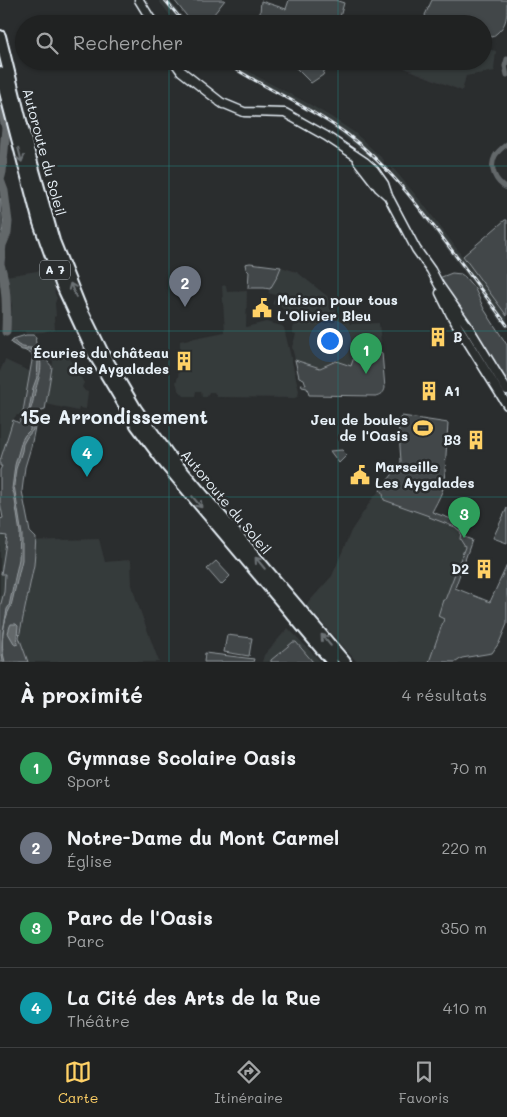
<!DOCTYPE html>
<html lang="fr">
<head>
<meta charset="utf-8">
<style>
	body { margin:0; font-family:Mali,sans-serif; background:#282a2a; color:#f1f3f6 }
	.you { position:absolute; left:329px; top:340px; width:18px; height:18px; margin:-12px; border:4px solid #fff; border-radius:50%; background:#1a73e8; box-shadow:0 0 0 8px #1a73e833 }
	.badge { display:grid; place-items:center; width:32px; height:32px; border-radius:50%; background:#ffd166; color:#fff; font-size:16px; font-weight:700 }
	.pin { position:absolute; translate:-50% -41px; filter:drop-shadow(0 1px 2px #0008) }
	.pin::after { content:''; position:absolute; top:26px; width:18px; height:15px; background:inherit; clip-path:polygon(0 0,100% 0,50% 100%) }
	.list { margin:0; padding:0; list-style:none }
	h2 { display:flex; justify-content:space-between; align-items:center; height:65px; margin:0; padding:0 20px; font-size:21px }
	h2 small { font-size:16px; font-weight:400; color:#a2a4a5 }
	.list li { display:grid; grid-template-columns:32px 1fr auto; gap:15px; align-items:center; box-sizing:border-box; height:80px; padding:0 20px; border-top:1px solid #3d3f40 }
	.list b { display:block; font-size:19px; white-space:nowrap }
	.list p { margin:0; font-size:16px; white-space:nowrap; color:#a2a4a5 }
	.list em { font-size:16px; font-style:normal; color:#a2a4a5 }
	.icon { flex:none; width:28px; height:28px; fill:none; stroke:currentColor; stroke-width:2; stroke-linecap:round; stroke-linejoin:round }
	.map { position:relative; flex:none; width:507px; height:662px; overflow:hidden }
	.search { position:absolute; background:#202222; box-shadow:0 1px 4px #0004; left:15px; right:15px; top:15px; height:55px; display:flex; align-items:center; gap:12px; box-sizing:border-box; padding:0 18px; border-radius:28px; color:#a2a4a5; font-size:19px }
	.sheet { height:385px; background:#202222 }
	nav { display:flex; justify-content:space-around; align-items:center; box-sizing:border-box; height:70px; border-top:1px solid #3d3f40; background:#202222; font-size:14px; color:#a2a4a5 }
	nav a { display:grid; justify-items:center; gap:2px }
	nav .on { color:#ffd166 }
	.map>svg:first-child { display:block }
</style>
</head>
<body>
<div class="map">
<svg width="507" height="662" viewBox="0 0 507 662">
	<rect width="100%" height="100%" fill="#2a2d2e"/>
	<filter id="ink" filterUnits="userSpaceOnUse"><feTurbulence type="fractalNoise" baseFrequency=".02" numOctaves="2"/><feDisplacementMap in="SourceGraphic" scale="10" xChannelSelector="R" yChannelSelector="G"/><feConvolveMatrix kernelMatrix="1 2 1 2 8 2 1 2 1" color-interpolation-filters="sRGB"/></filter>
	<g filter="url(#ink)">
		<path fill="#363a3b" d="M158,0H169L189,24H177Z
			M483,48L496,51L494,70L495,71L466,76L462,91L402,67L404,61H483Z
			M221,61H232L258,77L309,104L331,117L355,133L384,160L383,169L332,127L310,112L238,73Z
			M392,167L424,205L507,316V330L427,222L392,176Z
			M281,267L297,272L327,296L337,313L339,315V320L343,319L349,321L350,324L379,323L382,353L354,357L351,366L336,361L320,368L295,360L292,347L296,334L293,333V328L295,324L285,311L281,307L272,304L276,295L268,293L277,277Z
			M49,269L54,281L55,294L57,298L55,303L56,316L54,317L55,329L43,332L26,333L24,331L15,332L9,329L12,305L6,276Z
			M226,285L227,292L247,291L246,327L266,322L282,326L284,328L299,391L298,396L295,398L217,397L214,392H209L207,397H202L201,391H196L195,396H184L178,389L176,382L178,377L180,363V341L225,332L222,286Z
			M65,350L84,383L82,387L85,391L88,392L86,409L79,408L78,411L46,404L53,362L51,355L52,353Z
			M5,360L31,372L22,415H17L14,418L0,461V371Z
			M380,490L383,494L384,500L429,516L461,531L460,540L465,547L445,601L443,600L438,616L444,619L429,662H357L306,605L332,576L351,531L372,499Z
			M0,535L7,536L20,541L99,539L105,562L129,560L131,561L132,585L137,602L159,662H0Z
			M288,628L321,662H262L264,655Z"/>
		<path fill="#424648" stroke="#959ca0" d="M174,0H225L206,24H193Z
			M289,0H335L344,3L338,24H259L261,1L286,9Z
			M432,0H507C507,20 507,26 492,37L487,36L483,39V24H440L426,18L425,15Z
			M280,61H327L323,75L311,83L296,68Z
			M0,198C3,206 5,224 2,232L5,234L4,237L0,241Z
			M505,220H507V316L463,256Z
			M250,263L281,267L277,277L270,289L264,288H248L249,272L246,269L245,264Z
			M452,273L461,274L465,277L475,289L484,309L507,345V385L439,278Z
			M26,335H33L36,337C33,346 46,359 52,367L46,404L45,410L38,412L31,447L25,467L22,491L30,532L36,538L34,565L19,637L28,662H0V607L4,592L5,574H1L7,536L0,535V519L3,518L0,502V470L2,466H0V461L13,420L19,423L22,417L33,355L11,343L13,339Z
			M382,353L385,388C384,393 381,395 376,396L309,395L307,388L302,387L301,384L306,385L304,379L299,377L295,360L320,368L336,361L351,366L354,357Z
			M402,416L448,423L445,471C448,484 438,500 432,512L457,521L466,529L464,537L472,540L455,588L490,602L507,565V624L499,643L492,653L462,658L456,662H429L444,619L438,616L443,600H445L465,547L460,539L461,532L455,527L429,517V516L384,500L383,494L380,490L400,465L401,461L398,420Z
			M342,450L347,455L339,463L330,451Z
			M507,508V543L493,538Z
			M216,561L230,576L221,585L207,569Z
			M227,635L252,638L249,656L224,652Z
			M293,642H296L313,662H271V660Z
			M205,653L254,659L253,662H204Z"/>
		<path fill="#63686b" stroke="#989fa3" d="M13,339C20,350 25,346 35,349C45,362 40,374 36,388C34,395 33,404 30,411V414L33,418V430L27,437L23,444L22,451L16,469L14,485L22,535V560L11,606C2,623 0,644 5,662H3C0,643 4,628 7,609L9,606L19,559L20,533L14,494L12,489L15,465L22,440L25,435L30,430V427L28,422V419L30,417L28,415L33,388L37,377L38,361L34,352L32,350H22L11,343Z
			M11,624H16L18,626L17,636L18,644L15,645L8,633L10,626Z"/>
		<g fill="none" stroke-linecap="round" stroke-linejoin="round">
			<path stroke="#63686b" stroke-width="5" d="M507,59L505,66L507,75
				M507,144C503,147 498,151 495,156C489,168 495,182 507,188"/>
			<path stroke="#63686b" stroke-width="9" d="M0,104L6,128L2,172L0,180L4,191L8,222L7,233L2,245L0,263
				M0,264C7,287 7,308 6,332"/>
			<defs>
				<path id="secondary" d="M139,0L150,18L155,24
					M174,61L181,71L223,104
					M220,102L244,112L285,113L326,136L365,162L374,170L384,184L388,196L416,249L431,270L439,285L467,325L507,390
					M358,161L379,188L388,196
					M440,293L451,315L507,405"/>
				<path id="motorway" d="M0,36L28,149L54,241L80,306L103,353L136,409L168,454L345,662
					M0,73L39,223L61,284L93,353L136,425L166,465L332,662"/>
			</defs>
			<use href="#secondary" stroke="#e8f1f8" stroke-width="11"/>
			<use href="#motorway" stroke="#e8f1f8" stroke-width="14"/>
			<use href="#secondary" stroke="#2a2d2e" stroke-width="8"/>
			<use href="#motorway" stroke="#2a2d2e" stroke-width="10"/>
			<defs>
				<path id="rail" d="M165,0L185,24
					M223,61C263,88 309,106 348,135C385,163 413,199 441,236C463,265 485,295 507,325"/>
			</defs>
			<use href="#rail" stroke="#e8f1f8" stroke-width="3"/>
			<use href="#rail" stroke="#2a2d2e" stroke-width="1" stroke-dasharray="4" stroke-linecap="butt"/>
		</g>
		<defs><path id="oneway-shaft" d="M-6 0H5M1.5-3L5.5 0L1.5 3" fill="none" stroke-width="1.6" stroke-linecap="round" stroke-linejoin="round" transform="scale(1.25)"/></defs>
		<g stroke="#6c7275">
			<use href="#oneway-shaft" transform="translate(20 155) rotate(76)"/>
			<use href="#oneway-shaft" transform="translate(73 290) rotate(-113)"/>
			<use href="#oneway-shaft" transform="translate(197 502) rotate(50)"/>
			<use href="#oneway-shaft" transform="translate(260 563) rotate(-130)"/>
			<use href="#oneway-shaft" transform="translate(326 640) rotate(-130)"/>
		</g>
	</g>
	<path fill="none" stroke="#25827c" stroke-width="1" stroke-opacity="0.55" d="M169,0V24M338,0V24M169,61V662M338,61V662M0,166H507M0,331H507M0,497H507"/>
	<defs>
		<symbol id="civic-bare" viewBox="-9 -9 18 18"><path d="M-.6-6.5H3V-4.5H.6V-3L4-1V1h2V6H-6V1h2V-1L-.6-3ZM-1.2 2.5V6h2.4V2.5Z" fill="#ffd166" stroke="#2a2d2e" stroke-width="2.5" paint-order="stroke"/></symbol>
		<symbol id="building-bare" viewBox="-9 -9 18 18"><path d="M-4-6H4V6H1V3H-1V6H-4ZM-2.5-4.3h1.7v1.8h-1.7ZM.8-4.3h1.7v1.8H.8ZM-2.5-1h1.7V.8h-1.7ZM.8-1h1.7V.8H.8Z" fill="#ffd166" stroke="#2a2d2e" stroke-width="2.5" paint-order="stroke"/></symbol>
		<symbol id="stadium-bare" viewBox="-9 -9 18 18"><path d="M0-5a6.5 5 0 1 0 0 10a6.5 5 0 1 0 0-10ZM-3.5-1.8h7v3.6h-7Z" fill="#ffd166" stroke="#2a2d2e" stroke-width="2.5" paint-order="stroke"/></symbol>
	</defs>
	<g fill-rule="evenodd">
		<use href="#civic-bare" x="248" y="294" width="28" height="28"/>
		<use href="#building-bare" x="424" y="323" width="28" height="28"/>
		<use href="#building-bare" x="170" y="347" width="28" height="28"/>
		<use href="#building-bare" x="415" y="377" width="28" height="28"/>
		<use href="#stadium-bare" x="409" y="414" width="28" height="28"/>
		<use href="#building-bare" x="462" y="426" width="28" height="28"/>
		<use href="#civic-bare" x="346" y="461" width="28" height="28"/>
		<use href="#building-bare" x="470" y="555" width="28" height="28"/>
	</g>
	<g text-anchor="middle" stroke-width="5" stroke-linejoin="round" paint-order="stroke">
		<rect fill="#2a2d2e" stroke="#afb6bb" stroke-width="1" x="40" y="260.5" width="30" height="19" rx="4"/>
		<g font-size="12" font-weight="bold" fill="#e8f1f8">
			<text x="55" y="274">A 7</text>
		</g>
		<g font-size="14" fill="#e8f1f8" stroke="#2a2d2e">
			<text transform="translate(44 152) rotate(75)" y="5">Autoroute du Soleil</text>
			<text transform="translate(226 502) rotate(50)" y="5">Autoroute du Soleil</text>
		</g>
		<g font-size="14" font-weight="bold" fill="#e8f1f8" stroke="#2a2d2e" text-anchor="start">
			<text x="277" y="305">Maison pour tous<tspan x="277" dy="16">L'Olivier Bleu</tspan></text>
			<text x="453" y="342">B</text>
			<text x="169" y="358" text-anchor="end">Écuries du château<tspan x="169" dy="16">des Aygalades</tspan></text>
			<text x="444" y="396">A1</text>
			<text x="408" y="425" text-anchor="end">Jeu de boules<tspan x="408" dy="16">de l'Oasis</tspan></text>
			<text x="461" y="445" text-anchor="end">B3</text>
			<text x="375" y="472">Marseille<tspan x="375" dy="16">Les Aygalades</tspan></text>
			<text x="469" y="574" text-anchor="end">D2</text>
		</g>
		<g font-size="19" font-weight="bold" fill="#e8f1f8" stroke="#2a2d2e">
			<text x="114" y="424">15e Arrondissement</text>
		</g>
	</g>
</svg>
<div class="you"></div>
<div class="pin badge" style="left:366px;top:374px;background:#2e9e5b">1</div>
<div class="pin badge" style="left:185px;top:307px;background:#6b7280">2</div>
<div class="pin badge" style="left:464px;top:538px;background:#2e9e5b">3</div>
<div class="pin badge" style="left:87px;top:477px;background:#0f9aa8">4</div>
<div class="search"><svg class="icon" aria-label="search" viewBox="0 0 24 24"><circle cx="10" cy="10" r="6"/><path d="M15 15l6 6"/></svg>Rechercher</div>
</div>
<section class="sheet">
<h2>À proximité<small>4 résultats</small></h2>
<ul class="list">
<li><span class="badge" style="background:#2e9e5b">1</span><div><b>Gymnase Scolaire Oasis</b><p>Sport</p></div><em>70 m</em></li>
<li><span class="badge" style="background:#6b7280">2</span><div><b>Notre-Dame du Mont Carmel</b><p>Église</p></div><em>220 m</em></li>
<li><span class="badge" style="background:#2e9e5b">3</span><div><b>Parc de l'Oasis</b><p>Parc</p></div><em>350 m</em></li>
<li><span class="badge" style="background:#0f9aa8">4</span><div><b>La Cité des Arts de la Rue</b><p>Théâtre</p></div><em>410 m</em></li>
</ul>
</section>
<nav>
<a class="on"><svg class="icon" aria-label="map" viewBox="0 0 24 24"><path d="M3 6l6-2 6 2 6-2v14l-6 2-6-2-6 2zM9 4v14M15 6v14"/></svg>Carte</a>
<a><svg class="icon" aria-label="directions" viewBox="0 0 24 24"><path d="M12 3l9 9-9 9-9-9zM9 14v-3h6M13 9l2 2-2 2"/></svg>Itinéraire</a>
<a><svg class="icon" aria-label="saved" viewBox="0 0 24 24"><path d="M7 4h10v16l-5-4-5 4z"/></svg>Favoris</a>
</nav>
</body>
</html>
